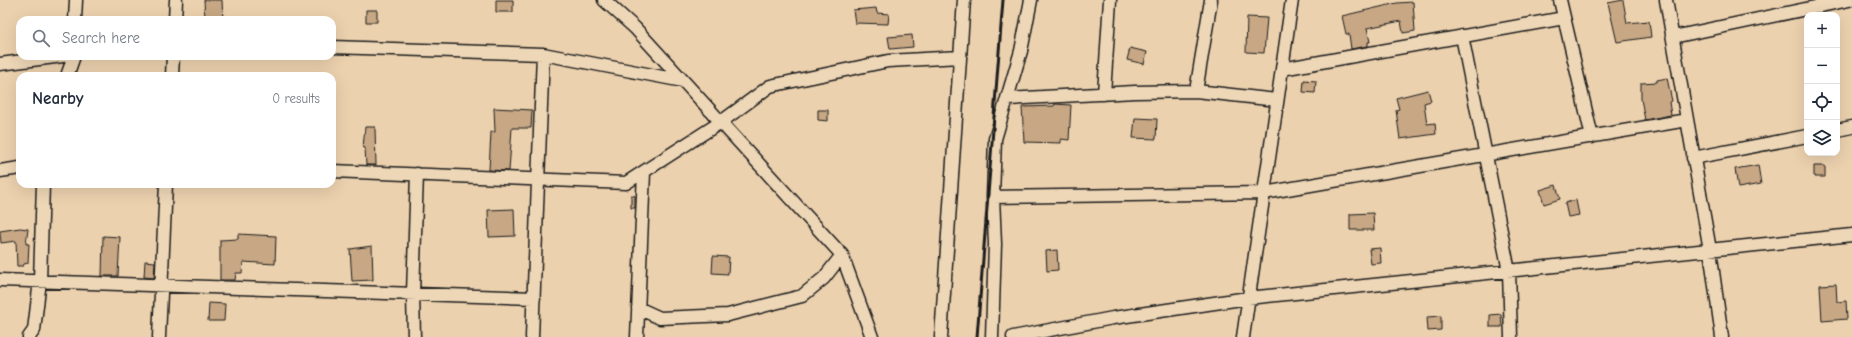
<!DOCTYPE html>
<html lang="en">
<head>
<meta charset="utf-8">
<style>
	body { margin:0; font-family:"Comic Neue",sans-serif; background:#f6f6f7; color:#1f2937 }
	.controls { position:absolute; right:12px; top:12px; display:grid; overflow:hidden; border-radius:8px; box-shadow:0 4px 16px #0002 }
	.controls button { width:36px; height:36px; display:grid; place-items:center; padding:0; border:0; border-bottom:1px solid #e0e1e3; background:#fff; color:#1f2937; font:20px sans-serif }
	.list { margin:0; padding:0; list-style:none }
	h2 { display:flex; justify-content:space-between; align-items:center; height:52px; margin:0; padding:0 16px; font-size:17px }
	h2 small { font-size:13px; font-weight:400; color:#747a83 }
	.icon { flex:none; width:22px; height:22px; fill:none; stroke:currentColor; stroke-width:2; stroke-linecap:round; stroke-linejoin:round }
	.map { position:relative; flex:none; width:1852px; height:337px; overflow:hidden }
	.search { position:absolute; background:#fff; box-shadow:0 4px 16px #0002; left:16px; top:16px; width:320px; height:44px; display:flex; align-items:center; gap:10px; box-sizing:border-box; padding:0 14px; border-radius:12px; color:#747a83; font-size:15px }
	.panel { position:absolute; background:#fff; box-shadow:0 4px 16px #0002; left:16px; top:72px; width:320px; height:116px; border-radius:12px }
	.map>svg:first-child { display:block }
</style>
</head>
<body>
<div class="map">
<svg width="1852" height="337" viewBox="0 0 1852 337">
	<rect width="100%" height="100%" fill="#ecd1ae"/>
	<filter id="ink" filterUnits="userSpaceOnUse"><feTurbulence type="fractalNoise" baseFrequency=".025" numOctaves="2"/><feDisplacementMap in="SourceGraphic" scale="8" xChannelSelector="R" yChannelSelector="G"/><feConvolveMatrix kernelMatrix="1 2 1 2 8 2 1 2 1" color-interpolation-filters="sRGB"/></filter>
	<g filter="url(#ink)">
		<path fill="#c7a784" stroke="#1c1c1c" d="M204,0H222L223,20H205Z
			M496,0H513V12H496Z
			M1623,0L1627,23L1649,21L1651,37L1617,42L1608,3Z
			M1413,2L1415,31L1403,33L1401,21L1367,28L1370,42H1368V46L1351,49L1349,34H1346L1342,16L1397,3Z
			M876,8L877,13L889,14L888,24L855,23L853,10Z
			M366,10H377V22H366Z
			M1247,17L1267,18L1264,53L1246,52Z
			M912,35L913,47L890,49L888,37Z
			M1130,48L1147,52L1144,64L1127,60Z
			M1667,78L1672,101L1669,102L1671,115L1645,120L1641,99V83L1657,82V80Z
			M1304,80L1316,81L1315,93L1303,92Z
			M1428,90L1431,101L1424,103L1427,124L1435,123L1436,134L1400,139L1396,110L1399,109L1396,98Z
			M1055,104L1071,105L1069,140L1061,139V143L1024,142L1022,107L1054,106Z
			M494,108L532,110L531,128H512L509,171L489,170L491,132H495Z
			M818,110H828V121L818,120Z
			M1135,118L1157,119L1156,139L1133,138Z
			M365,127H375L376,165H366L365,148H363Z
			M1758,165L1761,184L1738,188L1735,169Z
			M1814,166H1825V177H1814Z
			M1556,185L1560,199L1544,204L1540,190Z
			M631,195L635,196V208H631Z
			M1576,200L1579,215L1568,217L1565,203Z
			M514,209L515,236L489,237L488,210Z
			M1373,213L1374,230H1350V214Z
			M20,228L28,229L26,244H29L28,263L24,264L23,266H17L16,241L1,243L0,233V231Z
			M238,234L276,236L275,264L243,262L242,273H236L235,280H220V240L238,239Z
			M103,236L120,237L118,276H102Z
			M372,246L373,280L352,281L350,249Z
			M1380,248L1381,263L1371,264L1369,249Z
			M1057,250L1058,270L1047,271L1046,251Z
			M713,256L729,257L728,274L712,273Z
			M145,261L155,262L154,278L144,277Z
			M1836,284L1837,302L1846,301L1847,319L1822,321L1820,285Z
			M209,303L225,304L224,321H208Z
			M1501,314L1502,327H1490V315Z
			M1441,316V330L1428,331L1427,317Z"/>
		<g fill="none" stroke-linecap="round" stroke-linejoin="round">
			<defs>
				<path id="street" d="M604,0L635,28L842,255L872,337
					M1211,0L1196,91L1277,100
					M1560,0L1592,137
					M1666,0L1710,250L1722,337
					M75,20L76,0
					M175,20L176,0
					M1462,36L1509,271L1511,337
					M1673,37L1849,0
					M332,47L543,54L683,81
					M0,64L63,56
					M1282,69L1564,18
					M67,76L74,56
					M172,76L173,56
					M1104,94L1110,0
					M1007,99L1135,92L1196,91
					M1837,130L1852,127
					M1693,158L1807,136
					M0,171L20,168
					M332,171L626,183L721,122L770,86L888,61L960,57
					M993,197L1264,193L1687,120
					M0,280L534,298
					M638,308L660,318L728,315L802,296L824,278L842,255
					M29,337L34,330L40,281L43,184
					M159,337L166,184
					M414,337L413,294L417,174
					M532,337L543,54
					M637,337L644,172
					M941,337L964,0
					M992,337L995,244L993,197L995,139L1021,51L1031,0
					M1013,337L1113,318L1248,298L1852,235
					M1243,337L1292,0"/>
			</defs>
			<use href="#street" stroke="#1c1c1c" stroke-width="15"/>
			<use href="#street" stroke="#eed7b7" stroke-width="12"/>
			<path stroke="#1c1c1c" stroke-width="3" d="M977,337L1003,0"/>
		</g>
	</g>
</svg>
<div class="controls">
<button>+</button>
<button>−</button>
<button><svg class="icon" aria-label="locate" viewBox="0 0 24 24"><circle cx="12" cy="12" r="6"/><path d="M12 2v4M12 18v4M2 12h4M18 12h4"/></svg></button>
<button><svg class="icon" aria-label="layers" viewBox="0 0 24 24"><path d="M12 4l9 5-9 5-9-5zM3 14l9 5 9-5"/></svg></button>
</div>
<div class="search"><svg class="icon" aria-label="search" viewBox="0 0 24 24"><circle cx="10" cy="10" r="6"/><path d="M15 15l6 6"/></svg>Search here</div>
<section class="panel">
<h2>Nearby<small>0 results</small></h2>
<ul class="list">
</ul>
</section>
</div>
</body>
</html>
